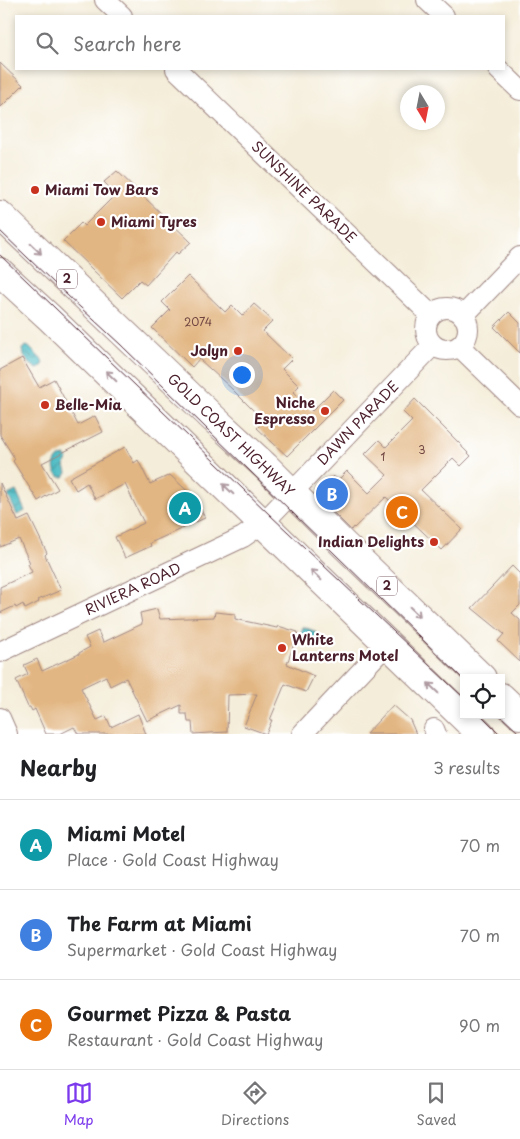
<!DOCTYPE html>
<html lang="en">
<head>
<meta charset="utf-8">
<style>
	body { margin:0; font-family:"Playpen Sans",sans-serif; background:#f6f6f6; color:#202124 }
	.controls { position:absolute; right:15px; bottom:15px; display:grid; overflow:hidden; border-radius:0px; box-shadow:0 2px 8px #0003 }
	.controls button { width:45px; height:45px; display:grid; place-items:center; padding:0; border:0; border-bottom:1px solid #e0e0e0; background:#fff; color:#202124; font:25px sans-serif }
	.compass { position:absolute; left:400px; top:85px; width:45px; height:45px; border-radius:50%; background:#fff; box-shadow:0 2px 8px #0003; rotate:170deg }
	.you { position:absolute; left:241px; top:374px; width:18px; height:18px; margin:-12px; border:4px solid #fff; border-radius:50%; background:#1a73e8; box-shadow:0 0 0 8px #1a73e833 }
	.badge { display:grid; place-items:center; width:32px; height:32px; border-radius:50%; background:#7c3aed; color:#fff; font-size:16px; font-weight:700 }
	.pin { position:absolute; translate:-50% -50%; border:2px solid #fff; box-shadow:0 1px 5px #0006 }
	.list { margin:0; padding:0; list-style:none }
	h2 { display:flex; justify-content:space-between; align-items:center; height:65px; margin:0; padding:0 20px; font-size:21px }
	h2 small { font-size:16px; font-weight:400; color:#757577 }
	.list li { display:grid; grid-template-columns:32px 1fr auto; gap:15px; align-items:center; box-sizing:border-box; height:90px; padding:0 20px; border-top:1px solid #e0e0e0 }
	.list b { display:block; font-size:19px; white-space:nowrap }
	.list p { margin:0; font-size:16px; white-space:nowrap; color:#757577 }
	.list em { font-size:16px; font-style:normal; color:#757577 }
	.icon { flex:none; width:28px; height:28px; fill:none; stroke:currentColor; stroke-width:2; stroke-linecap:round; stroke-linejoin:round }
	.map { position:relative; flex:none; width:520px; height:734px; overflow:hidden }
	.search { position:absolute; background:#fff; box-shadow:0 2px 8px #0003; left:15px; right:15px; top:15px; height:55px; display:flex; align-items:center; gap:12px; box-sizing:border-box; padding:0 18px; border-radius:0px; color:#757577; font-size:19px }
	.sheet { height:335px; background:#fff }
	nav { display:flex; justify-content:space-around; align-items:center; box-sizing:border-box; height:70px; border-top:1px solid #e0e0e0; background:#fff; font-size:14px; color:#757577 }
	nav a { display:grid; justify-items:center; gap:2px }
	nav .on { color:#7c3aed }
	.map>svg:first-child { display:block }
</style>
</head>
<body>
<div class="map">
<svg width="520" height="734" viewBox="0 0 520 734">
	<defs>
		<pattern id="water-waves" width="16" height="10" patternUnits="userSpaceOnUse" patternTransform="scale(1.25)"><rect width="16" height="10" fill="#4ebcc4"/><path d="M0 5q4-4 8 0t8 0" fill="none" stroke="#43989f"/></pattern>
	</defs>
	<rect width="100%" height="100%" fill="#fff"/>
	<filter id="ink" filterUnits="userSpaceOnUse"><feTurbulence type="fractalNoise" baseFrequency=".02" numOctaves="2"/><feDisplacementMap in="SourceGraphic" scale="10" xChannelSelector="R" yChannelSelector="G"/><feConvolveMatrix kernelMatrix="1 2 1 2 8 2 1 2 1" color-interpolation-filters="sRGB"/></filter>
	<filter id="wash" filterUnits="userSpaceOnUse"><feTurbulence type="fractalNoise" baseFrequency=".0096" numOctaves="4" result="noise"/><feDisplacementMap in="SourceGraphic" scale="20" xChannelSelector="R" yChannelSelector="G"/><feGaussianBlur stdDeviation="1.12" result="paint"/><feColorMatrix in="noise" values="0 0 0 0 0 0 0 0 0 0 0 0 0 0 0 0 0 1.4 0 .05"/><feComposite in="paint" operator="in"/></filter>
	<g filter="url(#wash)">
		<rect width="100%" height="100%" fill="#f4edd9"/>
		<path fill="url(#water-waves)" stroke="#4c6e78" d="M26,346L29,347L42,360L43,365L38,369C31,366 22,357 22,349Z
			M66,456L68,459C63,465 66,467 67,473L64,477H60C53,472 52,464 59,457Z
			M16,491L25,511L17,515L8,495Z
			M303,627L312,630L318,634L312,644L299,638Z"/>
		<g id="blocks">
			<path fill="#e2b682" d="M0,63L23,85L0,108Z
				M117,171L191,242L178,254L176,252L146,285L140,280L122,298L63,241L81,223L84,226L116,194L104,182Z
				M188,276L225,312L232,305L243,316L254,304L273,321L263,331L292,359L282,369L299,386L293,392L312,411L333,390L343,400L287,456L257,428L264,421L232,389L199,359L192,367L152,328L170,310L162,302Z
				M509,312L520,323V353L494,327Z
				M22,358L39,387L54,379L78,425L95,416L103,432L42,463L58,489L38,501L13,461L15,459L0,435V370Z
				M415,399L462,446V447L471,456L461,466L453,458L421,490L462,529L442,550L386,497L354,528L353,527L351,530L324,503L323,487L333,476L338,480L347,471L369,493L387,475L365,454L379,440L386,447L412,421L403,412Z
				M125,447L134,463L138,460L150,484L170,475L195,498L205,518L150,543L151,546L125,558L115,537L144,523L125,484L95,499L87,483L76,490L69,478Z
				M0,483L18,521L29,516L47,553L45,555L61,590L38,600L39,602L25,609L23,604L16,608L15,606L0,613V587L32,572L28,564L30,563L19,539L0,547Z
				M512,566L520,574V605L512,613L520,620V662L498,641L504,634L472,608Z
				M157,609L160,619L214,617L215,612L235,614V619L277,628L278,626L298,632L287,664L314,676L306,692L285,684L270,720H272L266,734L244,726L257,694L228,695L227,732L193,734L192,722H188L187,714H181V705L147,721L126,678L110,686L106,676L81,688L97,720L106,716L111,727L138,714L146,734H78L74,727L60,734H46L35,709L32,711L30,707H28L16,680L28,674L24,665L37,659L42,671L79,654V653L90,647L85,637L98,631L103,642H104L142,624L140,613Z
				M393,705L410,720L416,734H366Z"/>
		</g>
	</g>
	<g filter="url(#ink)">
		<use href="#blocks" fill-opacity="0" stroke="#9f8682" stroke-width="1"/>
		<g fill="none" stroke-linecap="round" stroke-linejoin="round">
			<defs>
				<path id="minor" d="M105,0L122,16
					M427,0L444,16
					M176,69L431,315
					M498,69L520,90
					M426 329a21 21 0 1 1 42 0a21 21 0 1 1-42 0Z
					M463,316L520,257
					M459,346L520,405
					M0,652L243,537L263,523L433,345
					M0,718L7,734
					M434,729L436,734
					M302,734L387,644"/>
				<path id="highway" d="M0,215L214,419L265,466L343,544L482,678
					M0,272L50,318L481,734
					M501,697L520,715"/>
			</defs>
			<use href="#minor" stroke="#9f8682" stroke-width="22"/>
			<use href="#highway" stroke="#9f8682" stroke-width="30"/>
			<use href="#minor" stroke="#fff" stroke-width="20"/>
			<use href="#highway" stroke="#fff" stroke-width="28"/>
			<path stroke="#4a1f2b" stroke-width="1" d="M0,231L54,283L121,345L464,680
				M0,255L270,515L464,698
				M481,715L500,734
				M500,715L520,734"/>
		</g>
		<defs><path id="oneway-shaft" d="M-6 0H5M1.5-3L5.5 0L1.5 3" fill="none" stroke-width="1.6" stroke-linecap="round" stroke-linejoin="round" transform="scale(1.25)"/></defs>
		<g stroke="#ae9aa0">
			<use href="#oneway-shaft" transform="translate(36 249) rotate(44)"/>
			<use href="#oneway-shaft" transform="translate(111 376) rotate(-136)"/>
			<use href="#oneway-shaft" transform="translate(228 489) rotate(-136)"/>
			<use href="#oneway-shaft" transform="translate(316 575) rotate(-136)"/>
			<use href="#oneway-shaft" transform="translate(415 612) rotate(44)"/>
			<use href="#oneway-shaft" transform="translate(433 688) rotate(-136)"/>
		</g>
	</g>
	<g fill="#c8321e" stroke="#fff" stroke-width="2">
		<circle cx="35" cy="190" r="5"/>
		<circle cx="101" cy="222" r="5"/>
		<circle cx="238" cy="351" r="5"/>
		<circle cx="45" cy="405" r="5"/>
		<circle cx="325" cy="411" r="5"/>
		<circle cx="434" cy="542" r="5"/>
		<circle cx="282" cy="648" r="5"/>
	</g>
	<g text-anchor="middle" stroke-width="4.5" stroke-linejoin="round" paint-order="stroke">
		<g font-size="11" fill="#704541">
			<text x="198" y="326">2074</text>
			<text x="422" y="454">3</text>
			<text x="383" y="461">1</text>
		</g>
		<g fill="#fff" stroke="#80626b" stroke-width="1">
			<rect x="57" y="269.5" width="20" height="19" rx="4"/>
			<rect x="377" y="576.5" width="20" height="19" rx="4"/>
		</g>
		<g font-size="12" font-weight="bold" fill="#4a1f2b">
			<text x="67" y="283">2</text>
			<text x="387" y="590">2</text>
		</g>
		<g font-size="14" font-weight="bold" fill="#4a1f2b" stroke="#fff" text-anchor="start">
			<text x="45" y="195">Miami Tow Bars</text>
			<text x="111" y="227">Miami Tyres</text>
			<text x="228" y="356" text-anchor="end">Jolyn</text>
			<text x="315" y="408" text-anchor="end">Niche<tspan x="315" dy="16">Espresso</tspan></text>
			<text x="55" y="410">Belle-Mia</text>
			<text x="424" y="547" text-anchor="end">Indian Delights</text>
			<text x="292" y="645">White<tspan x="292" dy="16">Lanterns Motel</tspan></text>
		</g>
		<g font-size="14" fill="#4a1f2b" stroke="#fff">
			<text transform="translate(304 192) rotate(44)" y="5">SUNSHINE PARADE</text>
			<text transform="translate(358 423) rotate(-46)" y="5">DAWN PARADE</text>
			<text transform="translate(231 435) rotate(44)" y="5">GOLD COAST HIGHWAY</text>
			<text transform="translate(133 589) rotate(-25)" y="5">RIVIERA ROAD</text>
		</g>
	</g>
</svg>
<div class="controls">
<button><svg class="icon" aria-label="locate" viewBox="0 0 24 24"><circle cx="12" cy="12" r="6"/><path d="M12 2v4M12 18v4M2 12h4M18 12h4"/></svg></button>
</div>
<svg class="compass" viewBox="-18 -18 36 36"><path d="M0-13l5 13h-10z" fill="#e53935"/><path d="M0 13l5-13h-10z" fill="#757577"/></svg>
<div class="you"></div>
<div class="pin badge" style="left:185px;top:508px;background:#0f9aa8">A</div>
<div class="pin badge" style="left:332px;top:494px;background:#3f7fe0">B</div>
<div class="pin badge" style="left:402px;top:512px;background:#e8710a">C</div>
<div class="search"><svg class="icon" aria-label="search" viewBox="0 0 24 24"><circle cx="10" cy="10" r="6"/><path d="M15 15l6 6"/></svg>Search here</div>
</div>
<section class="sheet">
<h2>Nearby<small>3 results</small></h2>
<ul class="list">
<li><span class="badge" style="background:#0f9aa8">A</span><div><b>Miami Motel</b><p>Place · Gold Coast Highway</p></div><em>70 m</em></li>
<li><span class="badge" style="background:#3f7fe0">B</span><div><b>The Farm at Miami</b><p>Supermarket · Gold Coast Highway</p></div><em>70 m</em></li>
<li><span class="badge" style="background:#e8710a">C</span><div><b>Gourmet Pizza &amp; Pasta</b><p>Restaurant · Gold Coast Highway</p></div><em>90 m</em></li>
</ul>
</section>
<nav>
<a class="on"><svg class="icon" aria-label="map" viewBox="0 0 24 24"><path d="M3 6l6-2 6 2 6-2v14l-6 2-6-2-6 2zM9 4v14M15 6v14"/></svg>Map</a>
<a><svg class="icon" aria-label="directions" viewBox="0 0 24 24"><path d="M12 3l9 9-9 9-9-9zM9 14v-3h6M13 9l2 2-2 2"/></svg>Directions</a>
<a><svg class="icon" aria-label="saved" viewBox="0 0 24 24"><path d="M7 4h10v16l-5-4-5 4z"/></svg>Saved</a>
</nav>
</body>
</html>
